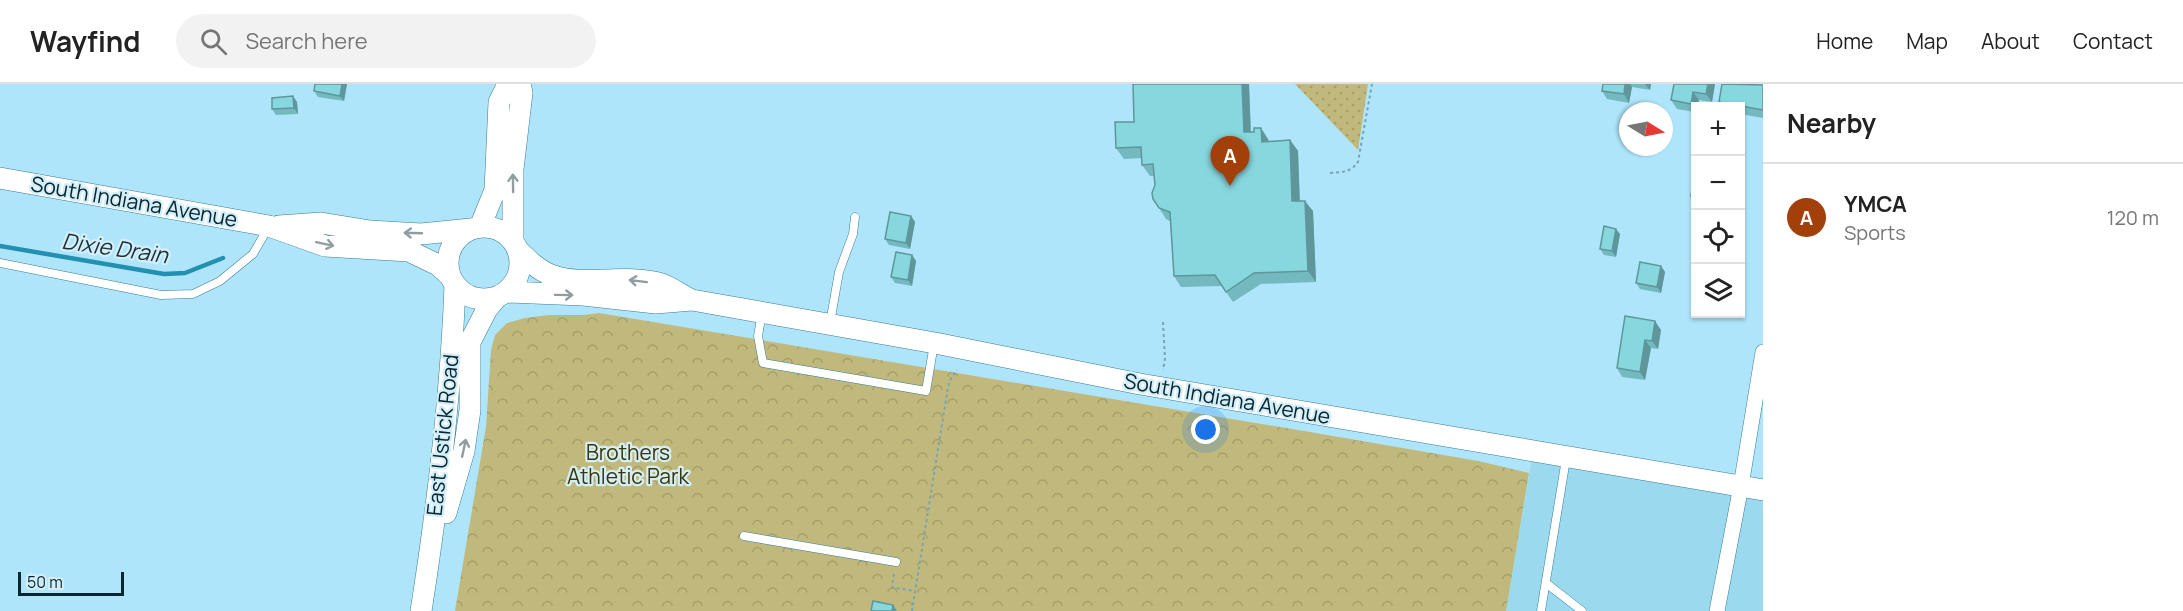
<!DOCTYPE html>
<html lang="en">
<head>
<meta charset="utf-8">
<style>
	body { margin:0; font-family:Manrope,sans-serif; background:#f2f2f2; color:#222 }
	.controls { position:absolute; right:18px; top:18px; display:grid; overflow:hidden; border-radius:0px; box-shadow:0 2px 4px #0004 }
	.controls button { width:54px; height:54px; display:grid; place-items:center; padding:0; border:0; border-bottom:2px solid #e0e0e0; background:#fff; color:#222; font:30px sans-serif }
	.compass { position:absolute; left:1619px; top:18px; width:54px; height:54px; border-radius:50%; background:#fff; box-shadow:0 2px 4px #0004; rotate:100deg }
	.scale { position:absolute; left:18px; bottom:15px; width:106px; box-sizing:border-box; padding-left:6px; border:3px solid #07262f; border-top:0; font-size:16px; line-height:21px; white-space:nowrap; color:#07262f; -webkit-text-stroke:4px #d3eef8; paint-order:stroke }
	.you { position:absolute; left:1206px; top:346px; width:21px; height:21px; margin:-15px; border:4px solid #fff; border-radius:50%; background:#1a73e8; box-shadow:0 0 0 9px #1a73e833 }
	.badge { display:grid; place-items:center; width:39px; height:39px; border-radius:50%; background:#a34009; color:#fff; font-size:20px; font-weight:700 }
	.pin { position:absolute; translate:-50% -50px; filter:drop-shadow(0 2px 3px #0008) }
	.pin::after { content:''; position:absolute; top:32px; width:21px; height:18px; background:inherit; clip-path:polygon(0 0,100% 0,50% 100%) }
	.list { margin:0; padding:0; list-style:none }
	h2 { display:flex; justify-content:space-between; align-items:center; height:78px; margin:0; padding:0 24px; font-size:26px }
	h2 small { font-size:20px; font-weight:400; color:#767676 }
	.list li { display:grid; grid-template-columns:39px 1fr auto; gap:18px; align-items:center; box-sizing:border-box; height:108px; padding:0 24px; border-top:2px solid #e0e0e0 }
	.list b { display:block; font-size:22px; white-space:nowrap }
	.list p { margin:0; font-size:20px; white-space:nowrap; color:#767676 }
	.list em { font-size:20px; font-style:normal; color:#767676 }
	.icon { flex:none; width:33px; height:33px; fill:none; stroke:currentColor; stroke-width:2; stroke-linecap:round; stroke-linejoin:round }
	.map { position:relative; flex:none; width:1763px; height:527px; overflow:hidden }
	header { display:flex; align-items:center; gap:36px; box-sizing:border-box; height:84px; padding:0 30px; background:#fff; border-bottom:2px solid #e0e0e0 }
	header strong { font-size:28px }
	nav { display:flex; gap:33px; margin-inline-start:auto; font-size:21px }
	.search { width:420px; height:54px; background:#f2f2f2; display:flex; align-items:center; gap:15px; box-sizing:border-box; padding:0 21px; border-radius:33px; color:#767676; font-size:22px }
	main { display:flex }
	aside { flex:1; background:#fff }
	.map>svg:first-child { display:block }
</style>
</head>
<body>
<header>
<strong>Wayfind</strong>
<div class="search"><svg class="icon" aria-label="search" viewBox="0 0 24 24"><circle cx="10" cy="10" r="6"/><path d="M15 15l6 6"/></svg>Search here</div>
<nav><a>Home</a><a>Map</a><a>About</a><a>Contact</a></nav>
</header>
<main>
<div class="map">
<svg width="1763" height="527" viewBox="0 0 1763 527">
	<defs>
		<pattern id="grass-dots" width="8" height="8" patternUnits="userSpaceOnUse" patternTransform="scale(1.5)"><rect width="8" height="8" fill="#c0b97b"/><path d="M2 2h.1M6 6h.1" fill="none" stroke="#a49f6b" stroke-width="1.8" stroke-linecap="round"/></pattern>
		<pattern id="park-crowns" width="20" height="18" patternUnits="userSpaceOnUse" patternTransform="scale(1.5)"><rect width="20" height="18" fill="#c0b97b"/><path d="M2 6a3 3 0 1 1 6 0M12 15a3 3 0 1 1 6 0" fill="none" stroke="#a49f6b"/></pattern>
	</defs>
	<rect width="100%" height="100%" fill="#aee5fa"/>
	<path fill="#9bd9ef" d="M1533,368L1763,406V527H1506Z"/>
	<path fill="url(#grass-dots)" d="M1295,0H1368L1358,66Z"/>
	<path fill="url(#park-crowns)" d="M599,229L1304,347L1478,377L1529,389L1506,527H455L486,343L491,266L495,251L507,239L525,234L549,231H584Z"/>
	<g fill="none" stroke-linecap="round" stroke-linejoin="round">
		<path stroke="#2290b1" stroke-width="4.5" d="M0,162L164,190L185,189L223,174"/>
		<defs>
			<path id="service" d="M0,179L161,211L193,210L220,197L253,170L268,144
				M762,229L758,252L763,279L926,307L934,260
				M830,239L839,188L853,150L855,133
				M744,452L896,478
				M1546,499L1582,527
				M1541,527L1566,375"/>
			<path id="minor" d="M1717,527L1741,402L1763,268"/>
			<path id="secondary" d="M0,94L269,142L325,162L409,167L438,181L450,192
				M279,142L321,139L370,147L421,150L471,145
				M448 179a36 36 0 1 1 72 0a36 36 0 1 1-72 0Z
				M480,143L495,106L499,18L508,0
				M513,157V85L522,9L520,0
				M518,166C528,176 538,186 551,191C583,203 624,190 658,199C670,202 681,211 692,216
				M506,208L583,211L656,219L692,216L935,259L1140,300L1763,406
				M446,429L464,367L470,326V258L487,225L497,213
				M421,527C438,419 451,310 455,201"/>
		</defs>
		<use href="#service" stroke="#357c93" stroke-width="9"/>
		<use href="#minor" stroke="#357c93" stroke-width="16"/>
		<use href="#secondary" stroke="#357c93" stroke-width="22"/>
		<path stroke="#76a5b6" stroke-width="2" stroke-dasharray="3 3" stroke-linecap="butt" d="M1330,89C1342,88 1350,89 1358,78L1372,0
			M1163,238L1165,275L1163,286
			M894,490L892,503L914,507
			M912,527L948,303L951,294L957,286"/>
		<use href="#service" stroke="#fff" stroke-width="8"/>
		<use href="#minor" stroke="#fff" stroke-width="15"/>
		<use href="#secondary" stroke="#fff" stroke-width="21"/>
	</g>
	<path fill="#74b9bf" d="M315,0H347L344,17L318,13L314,7Z
		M1249,0L1251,48L1268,55L1269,57L1290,56L1298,67L1300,117L1313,127L1316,198L1261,200L1233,218L1222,202L1181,203L1174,192L1170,137L1166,135L1159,124L1154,92H1150L1142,81V74L1124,75L1116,64L1134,38Z
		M1603,0H1651L1650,6L1632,3L1629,19L1607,15L1602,7Z
		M1674,0H1715L1712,18L1699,16L1695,22V28L1677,25L1671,16Z
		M1763,1V34L1740,30V22H1722L1719,18Z
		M297,18L298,30L276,31L272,25Z
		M911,132L915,138L910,165L889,161L885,155Z
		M1620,150L1616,173L1604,171L1600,165Z
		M912,171L916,177L912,202L895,199L891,193Z
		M1661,182L1665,188L1661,209L1640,205L1636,199Z
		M1625,232L1661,246L1658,265L1651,264L1645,296L1622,293L1617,284Z"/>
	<path fill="#5e969b" d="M342,0H347L344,17L340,12Z
		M1242,0H1249L1251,59L1244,48Z
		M1625,0H1630L1632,3L1629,19L1624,10Z
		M1645,0H1651L1650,6Z
		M1708,0H1715L1712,18L1706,10Z
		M1693,8L1699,16L1698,22H1695V26L1691,20Z
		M293,12L297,18L298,30L294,24Z
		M1740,38L1743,41L1740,54Z
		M1261,44L1268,55L1269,68L1262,58Z
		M1290,56L1298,67L1300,128L1292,117Z
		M1305,117L1313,127L1316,198L1308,187Z
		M911,132L915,138L910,165L906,159Z
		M1616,145L1620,150L1616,173L1612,167Z
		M912,171L916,177L912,202L908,196Z
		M1661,182L1665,188L1661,209L1657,203Z
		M1655,237L1661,246L1658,265L1652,257Z
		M1645,256L1651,264L1645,296L1640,288Z
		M893,521L897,527H892Z"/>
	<path fill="#87d7de" stroke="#5e969b" stroke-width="1.5" d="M315,0H342L340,12L314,7Z
		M1133,0H1242L1244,48H1254V44H1261L1262,58L1290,56L1292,117H1305L1308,187L1254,189L1226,208L1215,191L1174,192L1170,128L1159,124L1153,115L1152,109L1155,101L1153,80L1142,81L1141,63L1116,64L1115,38H1134Z
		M1603,0H1625L1624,10L1602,7Z
		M1674,0H1708L1706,10L1693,8L1691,20L1671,16Z
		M1722,0L1763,1V26L1719,18Z
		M293,12L294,24L272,25V14Z
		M1695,88V113L1691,112Z
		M890,128L911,132L906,159L885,155Z
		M1604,142L1616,145L1612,167L1600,165Z
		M896,168L912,171L908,196L891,193Z
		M1640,178L1661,182L1657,203L1636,199Z
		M1625,232L1655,237L1652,257L1645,256L1640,288L1617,284Z
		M873,517L893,521L892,527H871Z"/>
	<defs><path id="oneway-shaft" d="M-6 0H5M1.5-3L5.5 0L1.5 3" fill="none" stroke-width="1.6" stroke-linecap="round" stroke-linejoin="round" transform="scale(1.5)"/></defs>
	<g stroke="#8f9da1">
		<use href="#oneway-shaft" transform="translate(513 99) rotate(-91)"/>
		<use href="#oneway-shaft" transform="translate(413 149) rotate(-178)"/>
		<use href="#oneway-shaft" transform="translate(325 160) rotate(12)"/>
		<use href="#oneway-shaft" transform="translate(638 197) rotate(-173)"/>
		<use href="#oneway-shaft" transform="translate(564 211) rotate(1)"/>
		<use href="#oneway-shaft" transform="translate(464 364) rotate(-78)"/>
	</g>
	<g text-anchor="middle" stroke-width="4.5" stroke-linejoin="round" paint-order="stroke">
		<g font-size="21" fill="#07262f" stroke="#d3eef8">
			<text transform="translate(134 118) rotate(10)" y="7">South Indiana Avenue</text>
			<text transform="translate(1227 315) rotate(10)" y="7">South Indiana Avenue</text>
			<text transform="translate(443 351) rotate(-84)" y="7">East Ustick Road</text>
		</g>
		<g font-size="21" fill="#3b3606" stroke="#d3eef8">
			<text x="628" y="376">Brothers<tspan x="628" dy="24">Athletic Park</tspan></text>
		</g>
		<g font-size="22" font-style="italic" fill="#1a3139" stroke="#d3eef8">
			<text transform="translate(115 164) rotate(8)" y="8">Dixie Drain</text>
		</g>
	</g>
</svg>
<div class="controls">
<button>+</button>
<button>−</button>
<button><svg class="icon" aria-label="locate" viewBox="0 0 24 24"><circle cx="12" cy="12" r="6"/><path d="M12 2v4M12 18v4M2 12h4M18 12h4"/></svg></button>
<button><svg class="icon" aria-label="layers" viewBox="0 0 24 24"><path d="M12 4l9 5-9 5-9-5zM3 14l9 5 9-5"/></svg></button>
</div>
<svg class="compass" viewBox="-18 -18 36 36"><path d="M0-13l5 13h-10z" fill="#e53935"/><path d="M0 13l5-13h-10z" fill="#767676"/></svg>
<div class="scale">50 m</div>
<div class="you"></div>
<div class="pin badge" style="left:1230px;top:102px">A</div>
</div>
<aside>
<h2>Nearby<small></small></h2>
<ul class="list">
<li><span class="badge">A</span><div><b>YMCA</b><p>Sports</p></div><em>120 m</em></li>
</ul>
</aside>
</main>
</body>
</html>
